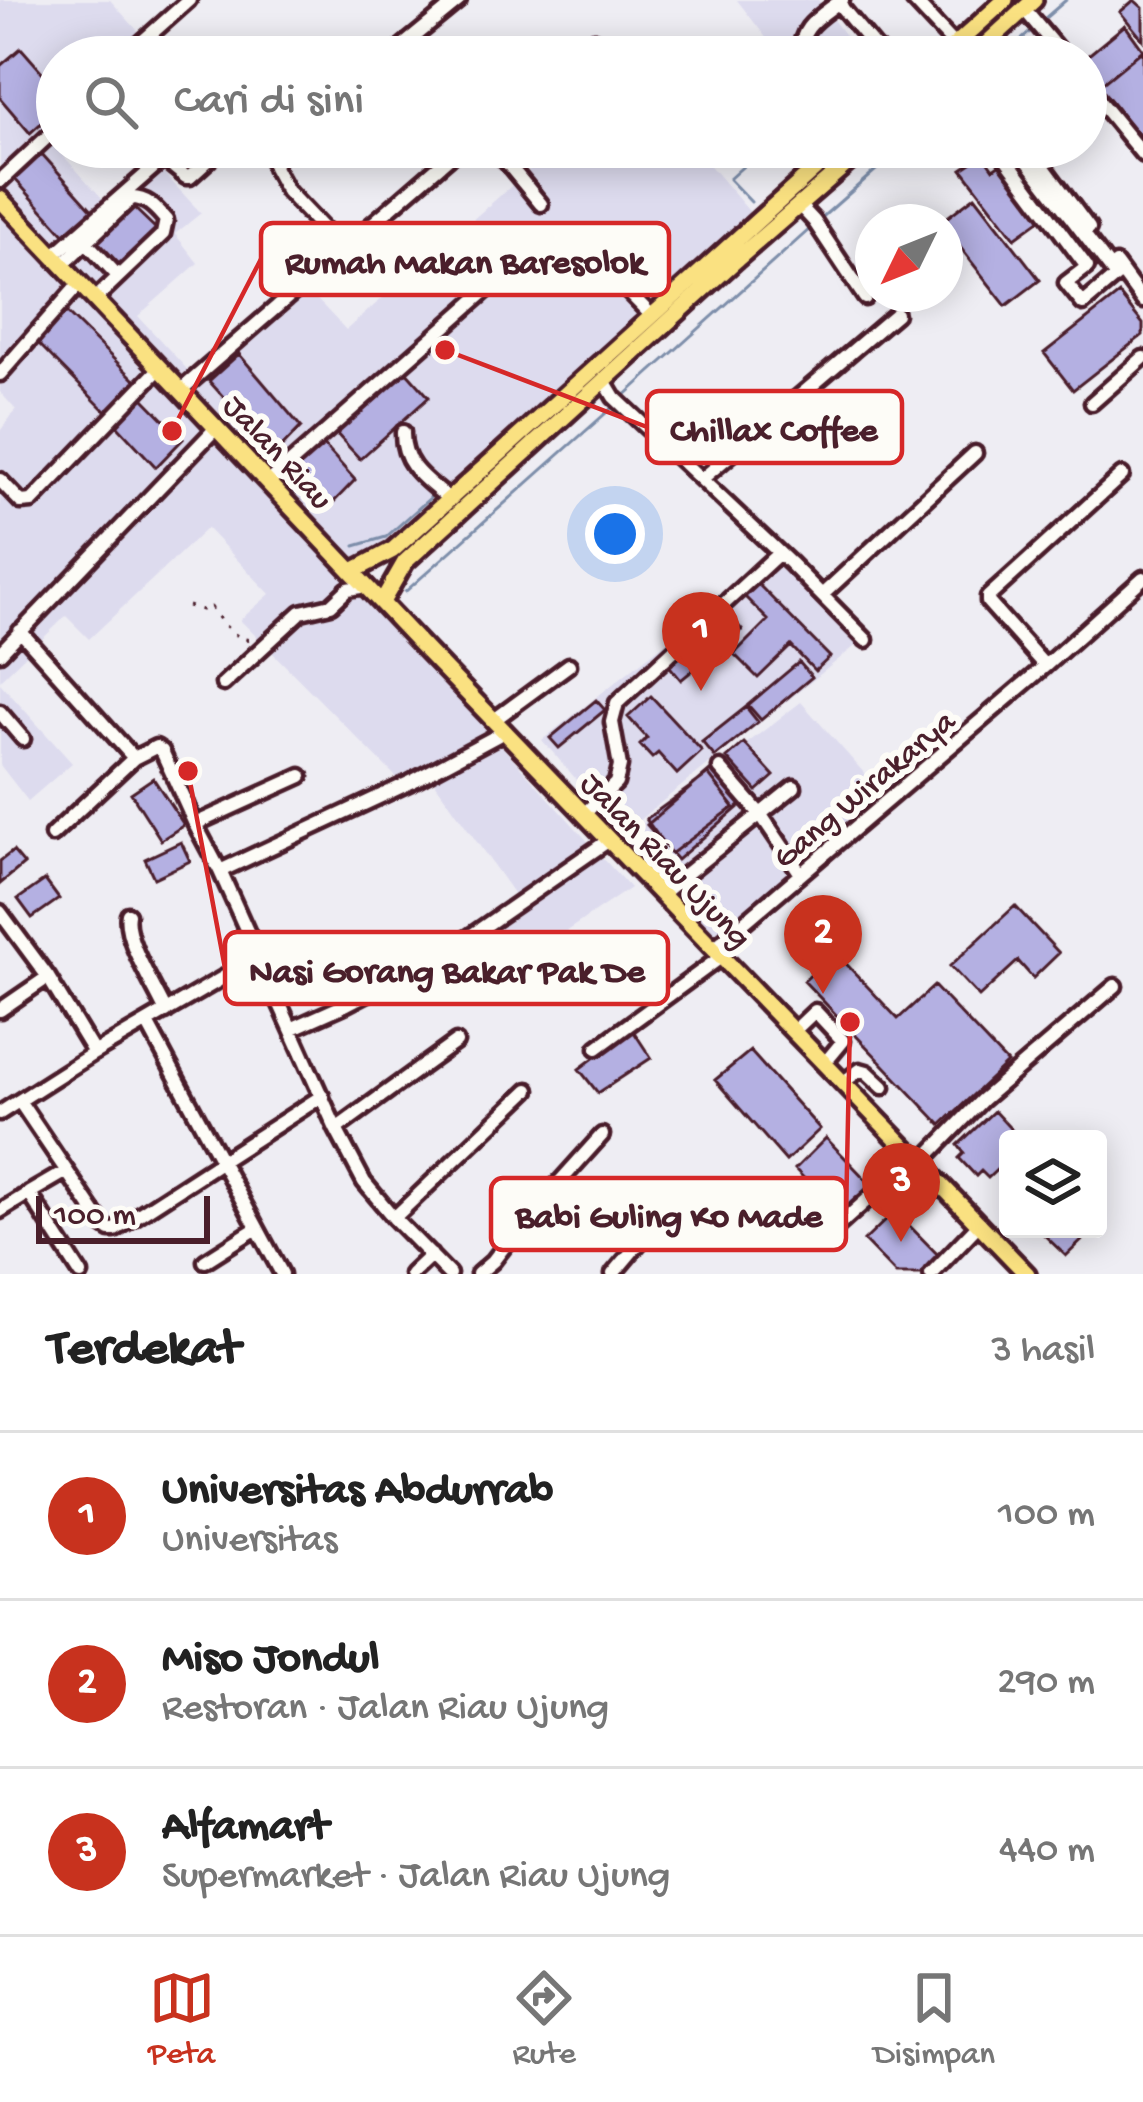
<!DOCTYPE html>
<html lang="id">
<head>
<meta charset="utf-8">
<style>
	body { margin:0; font-family:"Gochi Hand",sans-serif; background:#f2f2f2; color:#222 }
	.controls { position:absolute; right:36px; bottom:36px; display:grid; overflow:hidden; border-radius:12px; box-shadow:0 6px 30px #0003 }
	.controls button { width:108px; height:108px; display:grid; place-items:center; padding:0; border:0; border-bottom:3px solid #e0e0e0; background:#fff; color:#222; font:60px sans-serif }
	.compass { position:absolute; left:855px; top:204px; width:108px; height:108px; border-radius:50%; background:#fff; box-shadow:0 6px 30px #0003; rotate:227deg }
	.scale { position:absolute; left:36px; bottom:30px; width:174px; box-sizing:border-box; padding-left:12px; border:6px solid #4a1f2b; border-top:0; font-size:33px; line-height:42px; white-space:nowrap; color:#4a1f2b; -webkit-text-stroke:9px #fdfcf7; paint-order:stroke }
	.you { position:absolute; left:615px; top:534px; width:42px; height:42px; margin:-30px; border:9px solid #fff; border-radius:50%; background:#1a73e8; box-shadow:0 0 0 18px #1a73e833 }
	.badge { display:grid; place-items:center; width:78px; height:78px; border-radius:50%; background:#c8321e; color:#fff; font-size:39px; font-weight:700 }
	.pin { position:absolute; translate:-50% -99px; filter:drop-shadow(0 3px 6px #0008) }
	.pin::after { content:''; position:absolute; top:63px; width:42px; height:36px; background:inherit; clip-path:polygon(0 0,100% 0,50% 100%) }
	.list { margin:0; padding:0; list-style:none }
	h2 { display:flex; justify-content:space-between; align-items:center; height:156px; margin:0; padding:0 48px; font-size:51px }
	h2 small { font-size:39px; font-weight:400; color:#767676 }
	.list li { display:grid; grid-template-columns:78px 1fr auto; gap:36px; align-items:center; box-sizing:border-box; height:168px; padding:0 48px; border-top:3px solid #e0e0e0 }
	.list b { display:block; font-size:45px; white-space:nowrap }
	.list p { margin:0; font-size:39px; white-space:nowrap; color:#767676 }
	.list em { font-size:39px; font-style:normal; color:#767676 }
	.icon { flex:none; width:66px; height:66px; fill:none; stroke:currentColor; stroke-width:2; stroke-linecap:round; stroke-linejoin:round }
	.map { position:relative; flex:none; width:1143px; height:1274px; overflow:hidden }
	.search { position:absolute; background:#fff; box-shadow:0 6px 30px #0003; left:36px; right:36px; top:36px; height:132px; display:flex; align-items:center; gap:30px; box-sizing:border-box; padding:0 42px; border-radius:66px; color:#767676; font-size:45px }
	.sheet { height:660px; background:#fff }
	nav { display:flex; justify-content:space-around; align-items:center; box-sizing:border-box; height:168px; border-top:3px solid #e0e0e0; background:#fff; font-size:33px; color:#767676 }
	nav a { display:grid; justify-items:center; gap:6px }
	nav .on { color:#c8321e }
	.map>svg:first-child { display:block }
</style>
</head>
<body>
<div class="map">
<svg width="1143" height="1274" viewBox="0 0 1143 1274">
	<rect width="100%" height="100%" fill="#eeedf3"/>
	<filter id="ink" filterUnits="userSpaceOnUse"><feTurbulence type="fractalNoise" baseFrequency=".00833" numOctaves="2"/><feDisplacementMap in="SourceGraphic" scale="24" xChannelSelector="R" yChannelSelector="G"/><feConvolveMatrix kernelMatrix="1 2 1 2 8 2 1 2 1" color-interpolation-filters="sRGB"/></filter>
	<g filter="url(#ink)">
		<path fill="#dddbee" d="M0,0H110L147,41L128,57H57V149L114,211L159,168L201,213L175,234L198,263L138,316L196,379L307,289L346,330L556,147H694L754,217L356,585L630,888L491,982L463,944L518,900L433,780L411,792L240,620L270,594L207,528L89,639L66,616L0,680V431L16,410L0,392Z
			M737,0H818L860,55L858,57H781Z
			M774,557L859,643L623,833L542,740Z
			M0,683L72,763L28,801L0,765Z
			M801,702L882,793L715,936L624,838Z"/>
		<g fill="none" stroke-linecap="round" stroke-linejoin="round">
			<path stroke="#7d8eaa" stroke-width="3" d="M1044,19L1066,0
				M1002,57L1030,32
				M751,202L729,179L760,151
				M818,221L902,147
				M622,398L811,228
				M355,546L386,537L431,497
				M405,592L615,405"/>
		</g>
		<path fill="#b4b0e2" stroke="#4a1f2b" stroke-width="3" d="M1134,0L1143,8V40L1120,12Z
			M1125,25L1143,50L1099,86L1086,69V57Z
			M21,48L57,89V109L30,133L0,98V66Z
			M1143,50V140L1099,86Z
			M41,153L94,212L67,237L13,177Z
			M983,155L993,169L1003,162L1044,217L1015,238L962,169Z
			M975,196L1040,280L1006,306L945,228V222H941Z
			M131,205L157,230L118,266L94,242Z
			M1119,294L1143,324V335L1073,390L1044,353Z
			M65,311L137,382L106,412L38,343Z
			M239,354L301,427L275,454L209,381Z
			M404,369L429,397L360,459L334,431Z
			M142,397L183,439L156,467L117,425Z
			M321,442L355,480L326,510L290,470Z
			M755,581L830,657L815,671L791,646L758,678L734,654L768,620L742,594Z
			M727,612L742,630L681,680L666,662Z
			M799,662L812,677L761,720L748,705Z
			M651,696L702,751L677,774L658,753L652,758L640,745L647,738L628,717Z
			M596,700L605,710L559,748L550,738Z
			M746,707L758,722L715,757L702,742Z
			M744,743L774,776L757,791L727,758Z
			M711,770L741,805L677,860L647,825Z
			M708,774L734,807L671,854L646,819Z
			M153,778L184,825L161,840L131,793Z
			M181,842L190,861L154,878L145,859Z
			M13,851L24,864L0,884V861Z
			M45,880L59,899L32,918L18,899Z
			M1015,906L1059,953L1033,978L1018,961L979,997L950,966Z
			M835,952L898,1019L934,986L1007,1063L941,1125L804,981Z
			M632,1029L651,1058L598,1093L579,1069Z
			M750,1051L820,1129L786,1161L715,1080Z
			M994,1111L1020,1139H1008V1159L988,1178L981,1171L976,1176L959,1158L964,1153L958,1145Z
			M826,1138L873,1187L841,1217L795,1169Z
			M895,1211L942,1259L926,1274H896L864,1241Z
			M1038,1229H1094L1066,1256Z"/>
		<g fill="none" stroke-linecap="round" stroke-linejoin="round">
			<defs>
				<path id="minor" d="M842,0L839,2L843,9L883,57
					M913,0L955,45
					M1024,9L1064,57
					M125,57L189,0
					M396,57L404,45L459,0
					M572,57L594,40
					M801,57C798,28 818,18 839,2
					M1086,85L1143,155
					M288,147L277,157L274,167L287,191L343,250
					M494,147L541,204
					M968,147L973,152L998,148L1087,267L1066,283L1083,304L1116,276L1017,147
					M1029,147L1089,228
					M0,181L57,128
					M800,206L814,221L865,298
					M86,242L118,276
					M581,243L651,315
					M53,256L160,162L165,160L186,177H190L223,147
					M1116,264L1143,301
					M62,265L132,198C148,198 156,209 166,220L163,234L95,299
					M0,374L80,283
					M605,382L614,397L790,563L866,640
					M181,390L461,147
					M1092,403L1143,358
					M403,432C402,465 425,479 449,499
					M702,479L896,314
					M0,480L21,502L32,501L160,368
					M269,482L498,280
					M822,595L975,453
					M20,631L134,758L156,747L162,751L195,824L220,871L336,1129L364,1182L394,1218L449,1274
					M0,653L217,427
					M1045,666L988,602V597L1122,475
					M223,684L301,612L331,605L348,589L367,586
					M0,712L23,739
					M494,720L569,665
					M720,768L761,815L801,874
					M584,814L616,783L620,766L612,722L617,703L779,553
					M195,824L301,776
					M52,835L134,758
					M220,871L411,782L506,731
					M661,894L794,787
					M0,912L48,977L94,1053
					M128,914C123,939 155,987 166,1012
					M713,949L1045,666L1143,578
					M0,1010L48,977
					M147,1023L282,1274
					M291,1029L347,1004L449,951L609,840
					M793,1032L815,1011L843,1041L824,1064
					M597,1048L721,957
					M842,1083L860,1070L867,1072L883,1087
					M20,1102L103,1225L110,1230H115L322,1096
					M0,1113L94,1053L257,958
					M336,1129L456,1042
					M920,1164L982,1100L1115,986
					M29,1193L65,1172
					M0,1211L29,1193L81,1274
					M394,1218L528,1090
					M829,1234L914,1158
					M205,1261L257,1228
					M411,1274L431,1255
					M478,1274L493,1261L519,1227L602,1135
					M613,1274L645,1236
					M931,1274L980,1223"/>
				<path id="major" d="M942,57L1005,0
					M972,57L1034,0
					M0,199L427,651L1027,1274
					M353,571L393,550L839,147
					M382,602L405,562L736,260L866,147"/>
			</defs>
			<use href="#minor" stroke="#4a1f2b" stroke-width="21"/>
			<use href="#major" stroke="#4a1f2b" stroke-width="24"/>
			<path stroke="#4a1f2b" stroke-width="3" stroke-dasharray="3 9" stroke-linecap="butt" d="M188,606L202,610L211,607C221,622 234,640 253,640"/>
			<use href="#minor" stroke="#fdfcf7" stroke-width="12"/>
			<use href="#major" stroke="#fae181" stroke-width="15"/>
		</g>
	</g>
	<g text-anchor="middle" stroke-width="12" stroke-linejoin="round" paint-order="stroke">
		<g font-size="33" fill="#4a1f2b" stroke="#fdfcf7">
			<text transform="translate(280 450) rotate(47)" y="12">Jalan Riau</text>
			<text transform="translate(862 787) rotate(-40)" y="12">Gang Wirakarya</text>
			<text transform="translate(668 858) rotate(46)" y="12">Jalan Riau Ujung</text>
		</g>
	</g>
	<path fill="none" stroke="#d62828" stroke-width="4.5" d="M172 431L261 259M445 350L647 427M188 771L225 968M850 1022L846 1214"/>
	<g fill="#d62828" stroke="#fdfcf7" stroke-width="4.5">
		<circle cx="172" cy="431" r="12"/>
		<circle cx="445" cy="350" r="12"/>
		<circle cx="188" cy="771" r="12"/>
		<circle cx="850" cy="1022" r="12"/>
	</g>
	<g fill="#fdfcf7" stroke="#d62828" stroke-width="4.5">
		<rect x="261" y="223" width="408" height="72" rx="12"/>
		<rect x="647" y="391" width="255" height="72" rx="12"/>
		<rect x="225" y="932" width="443" height="72" rx="12"/>
		<rect x="491" y="1178" width="355" height="72" rx="12"/>
	</g>
	<g font-size="36" text-anchor="middle" font-weight="bold" fill="#4a1f2b">
		<text x="465" y="272">Rumah Makan Baresolok</text>
		<text x="774" y="440">Chillax Coffee</text>
		<text x="447" y="981">Nasi Gorang Bakar Pak De</text>
		<text x="669" y="1226">Babi Guling Ko Made</text>
	</g>
</svg>
<div class="controls">
<button><svg class="icon" aria-label="layers" viewBox="0 0 24 24"><path d="M12 4l9 5-9 5-9-5zM3 14l9 5 9-5"/></svg></button>
</div>
<svg class="compass" viewBox="-18 -18 36 36"><path d="M0-13l5 13h-10z" fill="#e53935"/><path d="M0 13l5-13h-10z" fill="#767676"/></svg>
<div class="scale">100 m</div>
<div class="you"></div>
<div class="pin badge" style="left:701px;top:691px">1</div>
<div class="pin badge" style="left:823px;top:994px">2</div>
<div class="pin badge" style="left:901px;top:1242px">3</div>
<div class="search"><svg class="icon" aria-label="search" viewBox="0 0 24 24"><circle cx="10" cy="10" r="6"/><path d="M15 15l6 6"/></svg>Cari di sini</div>
</div>
<section class="sheet">
<h2>Terdekat<small>3 hasil</small></h2>
<ul class="list">
<li><span class="badge">1</span><div><b>Universitas Abdurrab</b><p>Universitas</p></div><em>100 m</em></li>
<li><span class="badge">2</span><div><b>Miso Jondul</b><p>Restoran · Jalan Riau Ujung</p></div><em>290 m</em></li>
<li><span class="badge">3</span><div><b>Alfamart</b><p>Supermarket · Jalan Riau Ujung</p></div><em>440 m</em></li>
</ul>
</section>
<nav>
<a class="on"><svg class="icon" aria-label="map" viewBox="0 0 24 24"><path d="M3 6l6-2 6 2 6-2v14l-6 2-6-2-6 2zM9 4v14M15 6v14"/></svg>Peta</a>
<a><svg class="icon" aria-label="directions" viewBox="0 0 24 24"><path d="M12 3l9 9-9 9-9-9zM9 14v-3h6M13 9l2 2-2 2"/></svg>Rute</a>
<a><svg class="icon" aria-label="saved" viewBox="0 0 24 24"><path d="M7 4h10v16l-5-4-5 4z"/></svg>Disimpan</a>
</nav>
</body>
</html>
